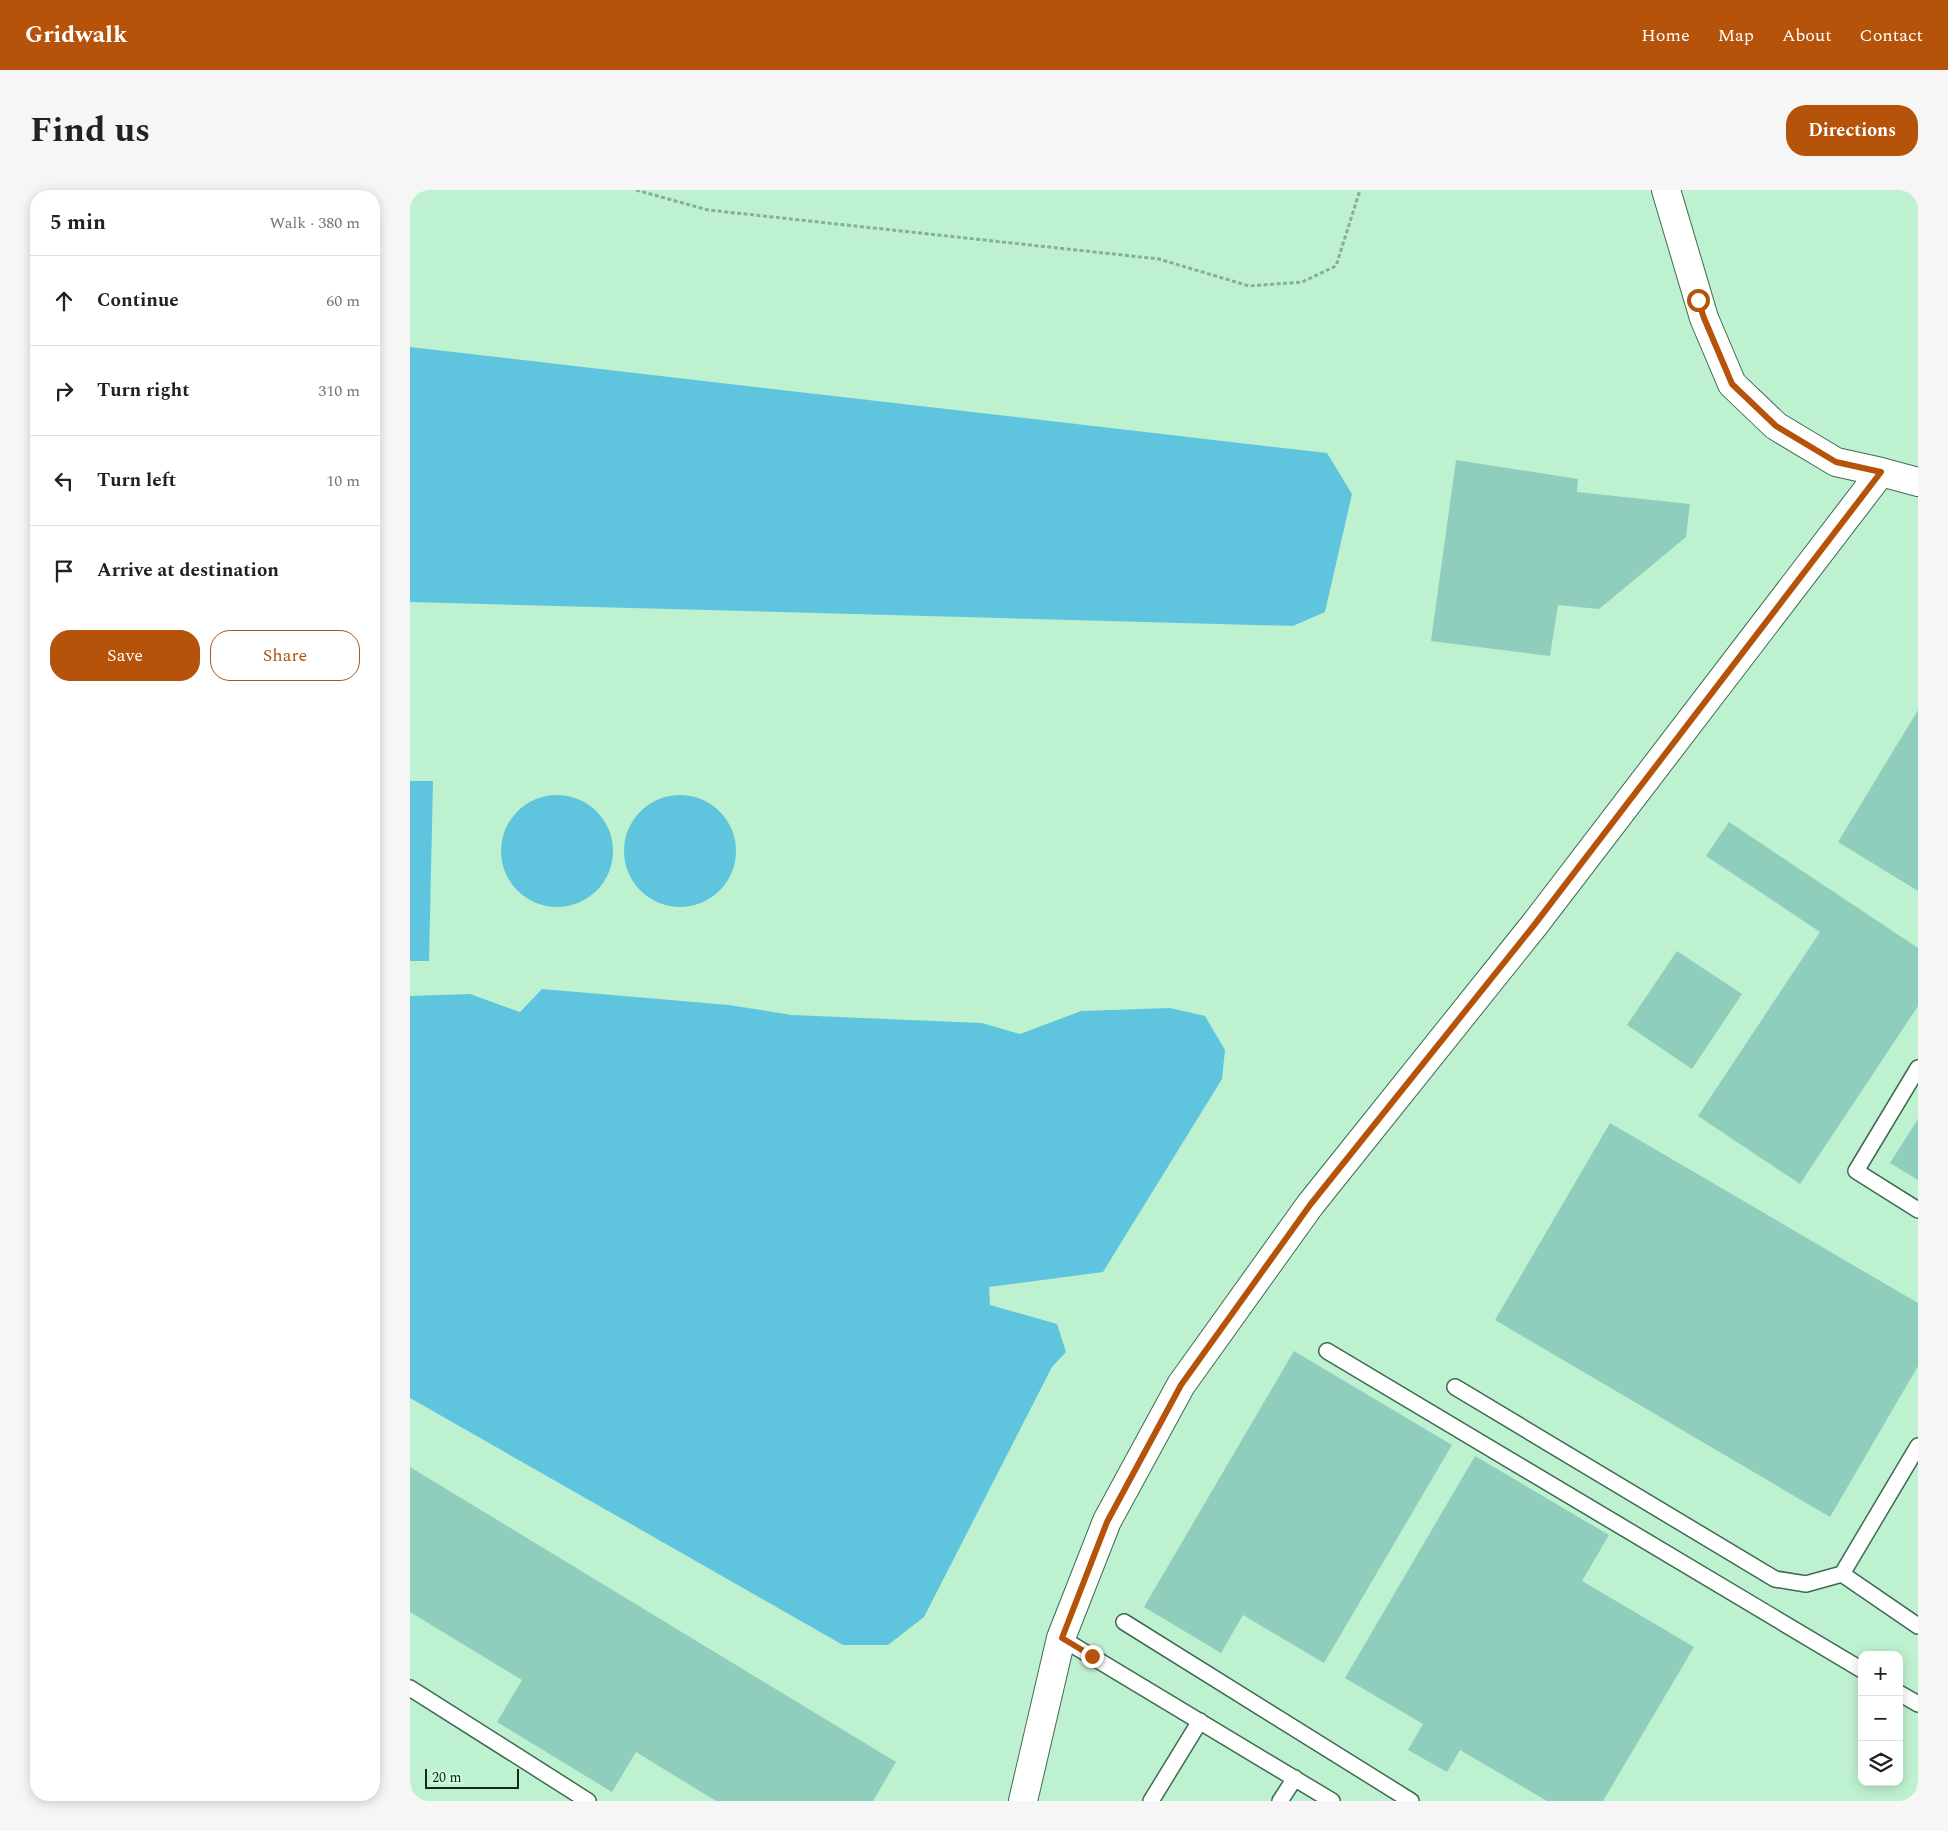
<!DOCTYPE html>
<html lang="en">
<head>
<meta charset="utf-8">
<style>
	body { margin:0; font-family:Spectral,serif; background:#f6f6f6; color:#222 }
	.controls { position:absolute; right:15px; bottom:15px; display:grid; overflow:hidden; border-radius:10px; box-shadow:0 2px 12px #0003 }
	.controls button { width:45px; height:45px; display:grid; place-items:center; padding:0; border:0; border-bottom:1px solid #e0e0e0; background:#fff; color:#222; font:25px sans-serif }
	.scale { position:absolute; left:15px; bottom:12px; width:94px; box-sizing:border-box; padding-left:5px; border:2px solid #13261b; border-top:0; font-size:14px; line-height:18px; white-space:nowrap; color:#13261b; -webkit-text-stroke:4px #cbfedd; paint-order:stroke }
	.stop { position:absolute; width:15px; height:15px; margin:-11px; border:4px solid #b45309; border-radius:50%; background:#fff }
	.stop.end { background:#b45309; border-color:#fff; box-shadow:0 1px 5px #0008 }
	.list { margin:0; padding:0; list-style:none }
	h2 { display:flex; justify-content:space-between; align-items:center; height:65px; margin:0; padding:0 20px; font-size:21px }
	h2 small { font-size:16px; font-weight:400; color:#767676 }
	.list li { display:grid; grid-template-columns:32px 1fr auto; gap:15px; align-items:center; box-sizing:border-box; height:90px; padding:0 20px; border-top:1px solid #e0e0e0 }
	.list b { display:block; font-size:19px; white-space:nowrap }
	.list em { font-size:16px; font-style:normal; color:#767676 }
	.actions { display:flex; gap:10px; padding:15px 20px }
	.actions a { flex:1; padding:11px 0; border:1px solid #b45309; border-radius:20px; text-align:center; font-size:18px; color:#b45309 }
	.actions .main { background:#b45309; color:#fff }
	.icon { flex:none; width:28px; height:28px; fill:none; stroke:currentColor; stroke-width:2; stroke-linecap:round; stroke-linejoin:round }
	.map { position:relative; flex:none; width:1508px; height:1611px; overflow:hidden; border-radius:20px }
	header { display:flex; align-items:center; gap:30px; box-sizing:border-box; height:70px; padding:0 25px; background:#b45309; color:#fff }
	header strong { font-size:24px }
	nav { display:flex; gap:28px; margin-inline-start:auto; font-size:18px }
	.intro { display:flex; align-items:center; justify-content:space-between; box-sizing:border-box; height:120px; padding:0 30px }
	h1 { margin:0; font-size:35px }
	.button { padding:12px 22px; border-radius:20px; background:#b45309; color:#fff; font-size:18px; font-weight:700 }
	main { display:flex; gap:30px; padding:0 30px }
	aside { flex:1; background:#fff; border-radius:20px; box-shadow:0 2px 12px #0003 }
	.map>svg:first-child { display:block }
</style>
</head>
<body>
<header>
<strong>Gridwalk</strong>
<nav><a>Home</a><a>Map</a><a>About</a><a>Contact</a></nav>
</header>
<div class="intro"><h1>Find us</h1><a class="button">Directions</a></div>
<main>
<aside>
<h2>5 min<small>Walk · 380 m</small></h2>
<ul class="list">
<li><svg class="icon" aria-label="ahead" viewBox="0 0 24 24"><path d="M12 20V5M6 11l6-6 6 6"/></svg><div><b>Continue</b></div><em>60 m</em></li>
<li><svg class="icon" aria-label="right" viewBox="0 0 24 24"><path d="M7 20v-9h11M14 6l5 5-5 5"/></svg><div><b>Turn right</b></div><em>310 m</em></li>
<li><svg class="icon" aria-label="left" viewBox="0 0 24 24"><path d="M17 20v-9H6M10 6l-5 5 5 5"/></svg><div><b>Turn left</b></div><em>10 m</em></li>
<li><svg class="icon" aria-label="arrive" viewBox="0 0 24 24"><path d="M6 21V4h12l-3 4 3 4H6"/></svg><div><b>Arrive at destination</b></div></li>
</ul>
<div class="actions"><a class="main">Save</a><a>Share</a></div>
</aside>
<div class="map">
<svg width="1508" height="1611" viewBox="0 0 1508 1611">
	<rect width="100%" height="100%" fill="#bef1d0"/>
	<path fill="#5fc5df" d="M0,157L917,263L942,304L915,422L883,436L0,412Z
		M0,591H23L19,771H0Z
		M214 661a56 56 0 1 1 112 0a56 56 0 1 1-112 0Z
		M91 661a56 56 0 1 1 112 0a56 56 0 1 1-112 0Z
		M132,799L319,815L382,825L572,833L610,844L671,821L760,818L795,826L815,860L812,889L693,1082L579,1097L580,1115L647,1134L656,1162L642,1177L514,1427L478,1455H433L0,1208V806L60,804L110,822Z"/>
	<path fill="#8fcdbd" d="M1046,270L1168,289L1167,302L1280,314L1276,347L1189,419L1148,415L1140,466L1021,451Z
		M1508,520V701L1428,652Z
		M1319,632L1508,758V816L1390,994L1288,926L1410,742L1296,666Z
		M1267,761L1332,804L1282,879L1217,835Z
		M1508,929V990L1480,973Z
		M1200,933L1508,1113V1176L1420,1327L1085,1130Z
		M884,1161L1042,1255L914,1473L833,1425L811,1463L734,1417Z
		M1065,1266L1199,1345L1172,1391L1284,1457L1193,1611H1137L1050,1560L1037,1582L998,1560L1013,1534L935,1488Z
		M0,1277L486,1572L463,1611H306L226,1562L202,1602L87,1532L112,1490L0,1422Z"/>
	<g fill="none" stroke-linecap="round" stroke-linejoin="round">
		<defs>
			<path id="service" d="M1508,878L1446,981L1508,1020
				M917,1161L1452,1480
				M1045,1197L1365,1389L1396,1394L1432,1384
				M1508,1256L1432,1384L1508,1436
				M714,1432L1001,1611
				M651,1448L922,1611
				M0,1498L178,1611
				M1489,1503L1508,1514
				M741,1611L790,1531
				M870,1611L885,1588"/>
			<path id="minor" d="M1256,0L1294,128L1322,194L1366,236L1426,272L1471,282L1508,292
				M613,1611L651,1448L697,1331L771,1195L900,1015L1125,734L1471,282"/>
		</defs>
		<use href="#service" stroke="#3d6b50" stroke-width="18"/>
		<use href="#minor" stroke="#3d6b50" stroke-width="30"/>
		<path stroke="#86af95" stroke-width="3" stroke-dasharray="4 2.5" stroke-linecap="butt" d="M226,0L298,20L749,69L839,96L892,92L926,76L950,0"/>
		<use href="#service" stroke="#fff" stroke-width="15"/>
		<use href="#minor" stroke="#fff" stroke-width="28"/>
	</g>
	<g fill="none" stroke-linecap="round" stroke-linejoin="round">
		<path stroke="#b45309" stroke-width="6" d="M682,1466L652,1448L697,1332L771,1195L900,1015L1125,734L1471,282L1426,272L1366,236L1322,194L1294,128L1288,110"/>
	</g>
</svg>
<div class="controls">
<button>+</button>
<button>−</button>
<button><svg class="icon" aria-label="layers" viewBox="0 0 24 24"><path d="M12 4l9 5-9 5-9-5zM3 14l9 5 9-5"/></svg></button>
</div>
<div class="scale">20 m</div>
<div class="stop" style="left:1288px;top:110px"></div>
<div class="stop end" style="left:682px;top:1466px"></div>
</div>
</main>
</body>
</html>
